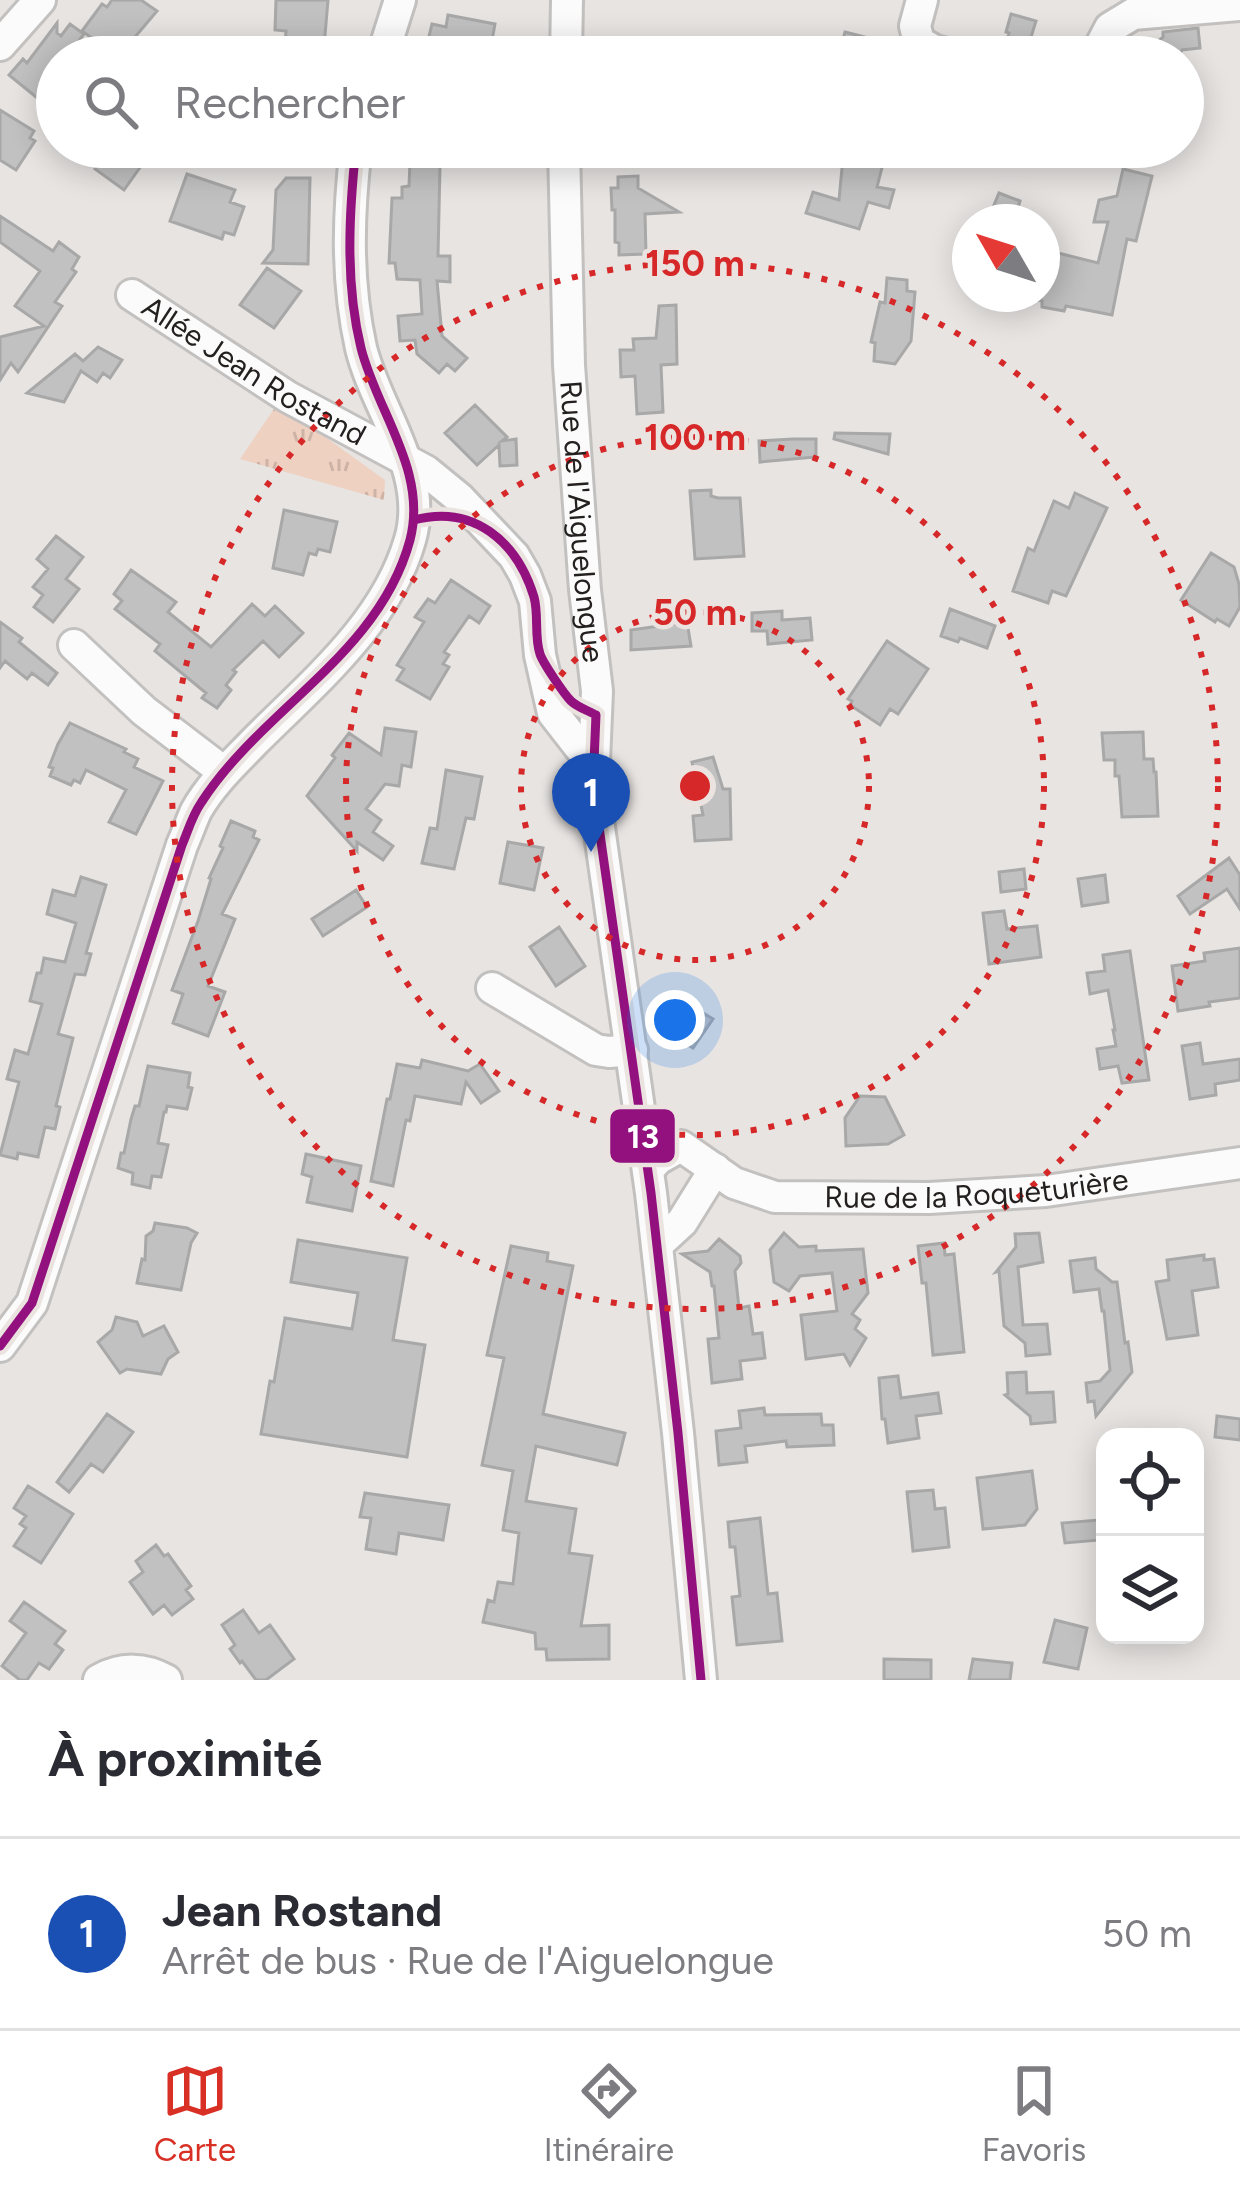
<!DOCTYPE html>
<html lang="fr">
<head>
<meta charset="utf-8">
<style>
	body { margin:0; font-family:Figtree,sans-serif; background:#f7f7f7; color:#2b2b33 }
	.controls { position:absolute; right:36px; bottom:36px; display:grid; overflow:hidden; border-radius:24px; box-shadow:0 6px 30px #0003 }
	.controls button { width:108px; height:108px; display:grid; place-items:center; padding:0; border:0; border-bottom:3px solid #e1e1e2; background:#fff; color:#2b2b33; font:60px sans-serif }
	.compass { position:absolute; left:952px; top:204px; width:108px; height:108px; border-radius:50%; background:#fff; box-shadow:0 6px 30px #0003; rotate:309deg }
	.you { position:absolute; left:675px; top:1020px; width:42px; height:42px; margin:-30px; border:9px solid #fff; border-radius:50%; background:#1a73e8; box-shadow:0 0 0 18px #1a73e833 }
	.badge { display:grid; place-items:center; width:78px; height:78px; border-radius:50%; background:#d93025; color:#fff; font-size:39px; font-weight:700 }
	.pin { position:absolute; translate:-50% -99px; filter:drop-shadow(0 3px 6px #0008) }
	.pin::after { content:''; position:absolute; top:63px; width:42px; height:36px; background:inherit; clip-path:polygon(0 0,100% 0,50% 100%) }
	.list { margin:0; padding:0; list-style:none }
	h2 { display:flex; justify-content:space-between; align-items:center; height:156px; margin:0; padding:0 48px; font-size:51px }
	h2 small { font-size:39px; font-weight:400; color:#7c7c81 }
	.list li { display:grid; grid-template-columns:78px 1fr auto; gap:36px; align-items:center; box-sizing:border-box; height:192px; padding:0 48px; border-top:3px solid #e1e1e2 }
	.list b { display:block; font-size:45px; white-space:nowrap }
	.list p { margin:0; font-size:39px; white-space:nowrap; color:#7c7c81 }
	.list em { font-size:39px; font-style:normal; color:#7c7c81 }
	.icon { flex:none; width:66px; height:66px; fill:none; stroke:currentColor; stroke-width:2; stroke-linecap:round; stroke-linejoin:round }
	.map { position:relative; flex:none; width:1240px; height:1680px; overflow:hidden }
	.search { position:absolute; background:#fff; box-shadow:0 6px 30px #0003; left:36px; right:36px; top:36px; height:132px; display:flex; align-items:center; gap:30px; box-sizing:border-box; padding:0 42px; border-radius:66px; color:#7c7c81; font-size:45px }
	.sheet { height:348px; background:#fff }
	nav { display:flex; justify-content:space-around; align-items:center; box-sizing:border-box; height:168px; border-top:3px solid #e1e1e2; background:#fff; font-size:33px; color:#7c7c81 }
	nav a { display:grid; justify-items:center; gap:6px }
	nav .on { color:#d93025 }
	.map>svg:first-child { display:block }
</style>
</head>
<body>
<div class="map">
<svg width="1240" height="1680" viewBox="0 0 1240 1680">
	<defs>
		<pattern id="grass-tufts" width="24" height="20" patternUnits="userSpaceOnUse" patternTransform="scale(3)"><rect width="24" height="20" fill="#efd1c2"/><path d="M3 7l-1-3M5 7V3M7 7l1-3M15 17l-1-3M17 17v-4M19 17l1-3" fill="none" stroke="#cdb3a6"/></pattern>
	</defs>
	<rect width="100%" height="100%" fill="#e7e4e2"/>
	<path fill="url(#grass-tufts)" d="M278,403L385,480L384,500L240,459Z"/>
	<path fill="#c2c1c2" stroke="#a8a8a8" stroke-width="3" d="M112,0H141L157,11L118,57L82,31L102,4L107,7Z
		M276,0H328L324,47L309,45L308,57H284L286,31L275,30Z
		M1011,14L1036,21L1027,50L1006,43L1009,33L1006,32Z
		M448,15L495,24L491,46L485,45L482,57H424L432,24L446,27Z
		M57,23V33L61,36L70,24L84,34L67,57H57V90L46,105L9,75L23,59L27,63Z
		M1198,28L1200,48L1182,50L1178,57H1140L1163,37V32Z
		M845,32L900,46L907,57H838Z
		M0,110L34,131L30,138L35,141L16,170L0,160Z
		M110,147H148L137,163L141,166L124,190L95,169Z
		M844,147L885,156L877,187L894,190L889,208L868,202L859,229L806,213L813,192L839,200Z
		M410,162L440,165L438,256H450V282L437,281L442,336L467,358L455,371L447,364L439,373L417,354L415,340L400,341L398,316L422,314L420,280L397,279L395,263H389L392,198H402V187L409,186Z
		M1123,169L1152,176L1136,241L1127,239L1112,315L1066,306L1064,311L1042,307V301L1035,299L1037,294H1042V249L1098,263L1108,222H1094L1099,200L1117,196Z
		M187,174L235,190L230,202L244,207L234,235L224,232L222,239L170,221Z
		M638,176V188L679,212L645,214L646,254L619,255V243L615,242V210H612L611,188H618V177Z
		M286,178H310L308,264L263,263L273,250L276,190Z
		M999,193L1020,201L1014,222H987Z
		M0,216L53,251L59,242L79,257L72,269L76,272L55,302L62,306L18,372L11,363L0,380V337L44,326L15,306L40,271L0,242Z
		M267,268L301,291L274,328L240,305Z
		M887,278L907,280V291L915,292L911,341L895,364L874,361L875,343L871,342L880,302L885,303Z
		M676,305L677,364L661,365L663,412L637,414L635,376L621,377L620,350H634L633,339L656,338L659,306Z
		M98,347L122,360L110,378L103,373L97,382L81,371L64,402L27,393L75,354L83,361Z
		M475,405L507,437L502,441L516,439L517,465L500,466L499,445L477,465L445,433Z
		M835,433L890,434L888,454L834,439Z
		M793,439H816V457L760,462L759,441Z
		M711,490V496L718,498H740L744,556L695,559L690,491Z
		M1075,493L1107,508L1066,596L1052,591L1048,603L1013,591L1028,548L1034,551L1054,501L1069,508Z
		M284,510L337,522L330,552L318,549L316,555L309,553L303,575L273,568Z
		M56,536L83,557L66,579L79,589L53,622L34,607L43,595L33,587L48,569L37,559Z
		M1211,553L1234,567L1239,584L1240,607L1229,626L1217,619L1215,622L1181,600Z
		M131,570L176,602L168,612L211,647L252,604L265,616L275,606L303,633L279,657L263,641L233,670L236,672L226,685L231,690L217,708L202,698L206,693L155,651L160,644L115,609L122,601L114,594Z
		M451,580L490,606L479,623L469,616L444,652L449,655L443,664L449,667L430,699L397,680L404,669L397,665L424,622L415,617L428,599L435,603Z
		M950,609L995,626L987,648L960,638L958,642L941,636Z
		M782,611V620L810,618L812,640L768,644L767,631H752V613Z
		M0,622L22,638L19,642L57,673L48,685L32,673L27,679L5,661L0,668Z
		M687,622L691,646L631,650V630Z
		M887,641L928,669L898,714L890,709L880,725L850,705L852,701L848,699Z
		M70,723L126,749L124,752L138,759L134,767L163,781L136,834L109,822L126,790L86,770L80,783L74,780L71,785L50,776L53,768L49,767L58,744Z
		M385,728L416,732L411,767L402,765L399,786L385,784L366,809L381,820L373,832L393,846L383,860L357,842V851L307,796L335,758L332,755L349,733L381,755Z
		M1143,732L1144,759H1153L1154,772H1156L1158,816L1122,817L1119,776H1115V760H1104L1102,733Z
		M713,757L723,789H730L731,839L695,841L693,816L703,815L692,762Z
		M446,770L482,777L474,819L466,818L454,869L422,863L430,828L437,829Z
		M231,821L255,831L253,837L259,840L222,914L235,919L208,986L225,992L208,1036L173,1023L183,994L172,990L198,921L211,879L209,878L223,848L220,846Z
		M508,842L543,848L534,890L500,883Z
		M1229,858L1240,875V909L1227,889L1190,914L1178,896Z
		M1024,869L1026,889L1001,892L999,872Z
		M1105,875L1108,902L1082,906L1078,879Z
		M81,877L106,885L86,953L91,954L85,975L75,974L58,1034L73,1038L56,1106L60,1107L55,1129L45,1127L38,1157L18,1153L17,1159L0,1155L19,1082L7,1079L15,1050L28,1054L42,1004L30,1001L37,973H41L44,958L65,962L76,923L47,914L53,890L75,896Z
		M356,890L367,907L323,936L312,919Z
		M1004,911L1007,929L1037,926L1041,957L989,964L983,913Z
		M559,927L585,966L556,986L530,947Z
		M1240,948V998L1209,1002L1210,1006L1178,1011L1172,966L1205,961L1204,953Z
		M1130,951L1149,1080L1122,1083L1118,1066L1100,1069L1097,1049L1116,1046L1113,1030H1115L1108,990L1090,994L1087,973L1105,971L1103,955Z
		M674,995L713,1019L693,1048L656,1026Z
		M1200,1043L1203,1064L1240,1059V1080L1215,1084L1216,1095L1190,1099L1182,1046Z
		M422,1060L468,1071L480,1064L499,1091L481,1103L466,1082L461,1104L415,1096L410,1121L406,1120L393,1186L371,1181L387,1099H390L397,1064L420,1068Z
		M148,1066L190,1073L188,1087L192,1088L187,1109L167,1106L166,1112H164L158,1143L168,1145L161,1177L152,1176L150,1188L132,1184L133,1173L118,1168L121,1153H124L131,1119L135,1106H139Z
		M860,1096L885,1097L904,1135L888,1144L846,1146L845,1118Z
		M306,1154L361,1166L352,1211L307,1202L312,1177L302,1174Z
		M155,1223L187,1228L197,1233L191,1243L181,1290L137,1283L142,1259L145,1260L146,1236L153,1231Z
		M784,1233L799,1247L816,1246V1251L863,1249L868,1293L852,1314L860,1320L855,1329L866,1338L850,1365L844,1354L806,1359L801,1315L837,1311L832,1273L800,1276L789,1291L774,1282L770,1250Z
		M1039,1233L1043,1262L1018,1267L1023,1325L1047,1324L1050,1354L1026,1356L1025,1343L1004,1326L999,1271L996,1272L1016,1247L1015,1234Z
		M719,1239L740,1256L741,1263L735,1271L739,1308L749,1306L753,1334L762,1333L765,1358L740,1361L742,1379L712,1383L708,1339L719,1338L714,1286H712L710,1272L682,1254L708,1251Z
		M298,1240L407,1258L393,1340L425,1345L407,1457L261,1434L270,1381L274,1382L285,1318L352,1329L358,1293L291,1282Z
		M944,1243L945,1255L954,1254L964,1352L933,1355L926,1283H922L918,1246Z
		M511,1246L548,1253L547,1261L573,1266L543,1414L625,1433L617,1465L536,1446L526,1501L576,1509L569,1553L592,1556L581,1626L609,1625V1659L547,1660L546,1649H536L535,1633L483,1622L488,1600L494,1602L498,1582L513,1584L519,1533L503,1530L513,1471L482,1465L504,1358L487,1355Z
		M1204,1255V1260L1214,1259L1218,1287L1192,1291L1198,1335L1167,1339L1156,1282L1169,1280L1167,1260Z
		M1095,1258L1096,1269L1112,1282H1117L1125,1343L1128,1342L1132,1372L1096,1416L1094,1401L1088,1402L1086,1383L1100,1381L1110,1370L1104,1311H1102L1099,1289L1074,1292L1070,1261Z
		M116,1317L137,1322L143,1336L164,1326L178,1352L168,1359L161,1374L127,1369L120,1373L98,1342L112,1330Z
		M1026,1372L1027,1393L1053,1392L1055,1422L1031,1424L1030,1416L1005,1395L1008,1394L1007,1373Z
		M898,1376L901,1398L938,1393L941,1413L916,1416L919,1438L888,1443L885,1419H882L879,1378Z
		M764,1408L765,1415L821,1414L822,1425H833L834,1445L787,1447L786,1441L745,1446L747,1462L719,1465L716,1431L741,1428L739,1411Z
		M107,1414L133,1432L103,1472L91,1464L69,1492L57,1482Z
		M1217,1416L1240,1419V1440L1215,1437Z
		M1032,1471L1037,1509L1025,1525L983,1529L977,1478Z
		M28,1486L73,1514L41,1563L14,1546L26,1528L20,1524L26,1516L14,1508Z
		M933,1490L935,1509L945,1508L949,1547L913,1551L907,1492Z
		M365,1493L449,1505L443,1540L399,1533L396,1554L366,1549L371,1518L360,1517Z
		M760,1518L768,1594L777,1593L782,1641L737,1645L732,1597L740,1596L735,1547H730L728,1522Z
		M1098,1520L1100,1540L1065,1543L1062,1523Z
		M156,1545L164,1556L168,1554L191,1586L186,1590L193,1599L172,1615L164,1605L153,1614L130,1582L143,1572L136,1561Z
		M24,1602L65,1631L55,1644L63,1650L49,1669L39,1663L27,1680H20L2,1666L26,1633L10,1621Z
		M243,1610L259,1633L270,1625L294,1659L266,1680H256L242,1661L240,1663L230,1649L235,1645L222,1625Z
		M1055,1620L1087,1628L1078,1669L1044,1662Z
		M884,1659L931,1660V1680H884Z
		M973,1659L1012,1663L1010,1680H969Z"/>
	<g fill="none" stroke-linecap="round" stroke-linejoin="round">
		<defs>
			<g id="minor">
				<path d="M922,0L915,26L919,42L935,51L959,57"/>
				<path d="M0,45L40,0"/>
				<path d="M382,57L400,0"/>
				<path d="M566,57L567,0"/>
				<path d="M1099,57V49L1110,28L1133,14L1240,5"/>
				<path id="s1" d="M564,147L569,365L585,590L597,691L593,785L651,1193L678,1433L701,1680"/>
				<path id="s2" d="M132,295L288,397L426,471L459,498L514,556L525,575L535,601L540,655L553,713L581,749L593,760"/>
				<path d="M74,645L144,711L224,772"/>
				<path d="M492,988L596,1050L609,1052L632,1050"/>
				<path id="s3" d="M648,1170L658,1159L681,1146L734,1183L775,1197L929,1198L1046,1191L1240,1163"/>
				<path d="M657,1245L682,1222L715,1169"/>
				<path d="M0,1346L32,1303L182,845C187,834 191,822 196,811C211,784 234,763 255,741C314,682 386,623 410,540C430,473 376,410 361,348C346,280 348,215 356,147"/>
				<path d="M99,1680C121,1667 145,1668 166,1680"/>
			</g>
		</defs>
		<use href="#minor" stroke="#c3c1bf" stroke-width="36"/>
		<use href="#minor" stroke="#fbfbfb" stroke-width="30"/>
		<defs>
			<path id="bus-1" d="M414,520C473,504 517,541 534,597C539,615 534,636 540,654C543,663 564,694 571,701C577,707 589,711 596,715L593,785L651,1193L678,1433L701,1680
				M0,1346L32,1303L182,845C188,831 192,816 201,803C261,709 379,655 410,540C428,471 377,412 361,348C345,283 349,213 356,147"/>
		</defs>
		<use href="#bus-1" stroke="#eae3df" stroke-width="18"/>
		<use href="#bus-1" stroke="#93117e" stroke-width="9"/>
	</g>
	<g fill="none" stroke="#d62828" stroke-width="6" stroke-dasharray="6 12">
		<circle cx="695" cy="786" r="174"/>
		<circle cx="695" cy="786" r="349"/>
		<circle cx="695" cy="786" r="523"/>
	</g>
	<g text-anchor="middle" stroke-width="9" stroke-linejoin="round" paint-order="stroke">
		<g font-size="30" fill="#23201f" stroke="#eae3df">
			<text dy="10" stroke="none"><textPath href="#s2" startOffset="144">Allée Jean Rostand</textPath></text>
			<text dy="10" stroke="none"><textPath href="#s1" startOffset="375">Rue de l'Aiguelongue</textPath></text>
			<text dy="10" stroke="none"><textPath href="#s3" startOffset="351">Rue de la Roqueturière</textPath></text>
		</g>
	</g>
	<circle cx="695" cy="786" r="18" fill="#d62828" stroke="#eae3df" stroke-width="6"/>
	<g font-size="36" text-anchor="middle" font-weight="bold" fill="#d62828" stroke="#eae3df" stroke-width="9" stroke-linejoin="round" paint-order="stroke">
		<text x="695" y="276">150 m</text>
		<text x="695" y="450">100 m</text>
		<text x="695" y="625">50 m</text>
	</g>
	<rect stroke="#eae3df" stroke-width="4.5" x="608" y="1107" width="69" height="58" rx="12" fill="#93117e"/>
	<g font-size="33" text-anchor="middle" font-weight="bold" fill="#fff">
		<text x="643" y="1148">13</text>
	</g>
</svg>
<div class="controls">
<button><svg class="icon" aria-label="locate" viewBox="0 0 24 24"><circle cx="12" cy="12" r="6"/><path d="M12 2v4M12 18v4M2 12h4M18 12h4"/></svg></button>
<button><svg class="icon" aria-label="layers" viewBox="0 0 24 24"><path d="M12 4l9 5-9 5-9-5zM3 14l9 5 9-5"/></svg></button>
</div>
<svg class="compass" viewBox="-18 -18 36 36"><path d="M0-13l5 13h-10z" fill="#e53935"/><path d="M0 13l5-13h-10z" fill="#7c7c81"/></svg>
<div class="you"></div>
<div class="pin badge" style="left:591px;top:852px;background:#1a4fb4">1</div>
<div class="search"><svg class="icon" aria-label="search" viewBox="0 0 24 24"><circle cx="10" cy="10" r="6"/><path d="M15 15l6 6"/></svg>Rechercher</div>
</div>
<section class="sheet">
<h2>À proximité<small></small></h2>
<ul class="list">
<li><span class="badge" style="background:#1a4fb4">1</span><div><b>Jean Rostand</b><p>Arrêt de bus · Rue de l'Aiguelongue</p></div><em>50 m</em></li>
</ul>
</section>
<nav>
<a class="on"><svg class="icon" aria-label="map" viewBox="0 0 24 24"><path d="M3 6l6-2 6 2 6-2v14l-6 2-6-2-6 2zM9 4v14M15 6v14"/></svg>Carte</a>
<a><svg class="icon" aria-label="directions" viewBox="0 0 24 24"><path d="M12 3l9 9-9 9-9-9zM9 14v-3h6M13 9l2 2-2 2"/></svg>Itinéraire</a>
<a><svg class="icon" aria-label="saved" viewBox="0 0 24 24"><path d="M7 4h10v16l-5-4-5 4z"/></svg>Favoris</a>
</nav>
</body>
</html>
